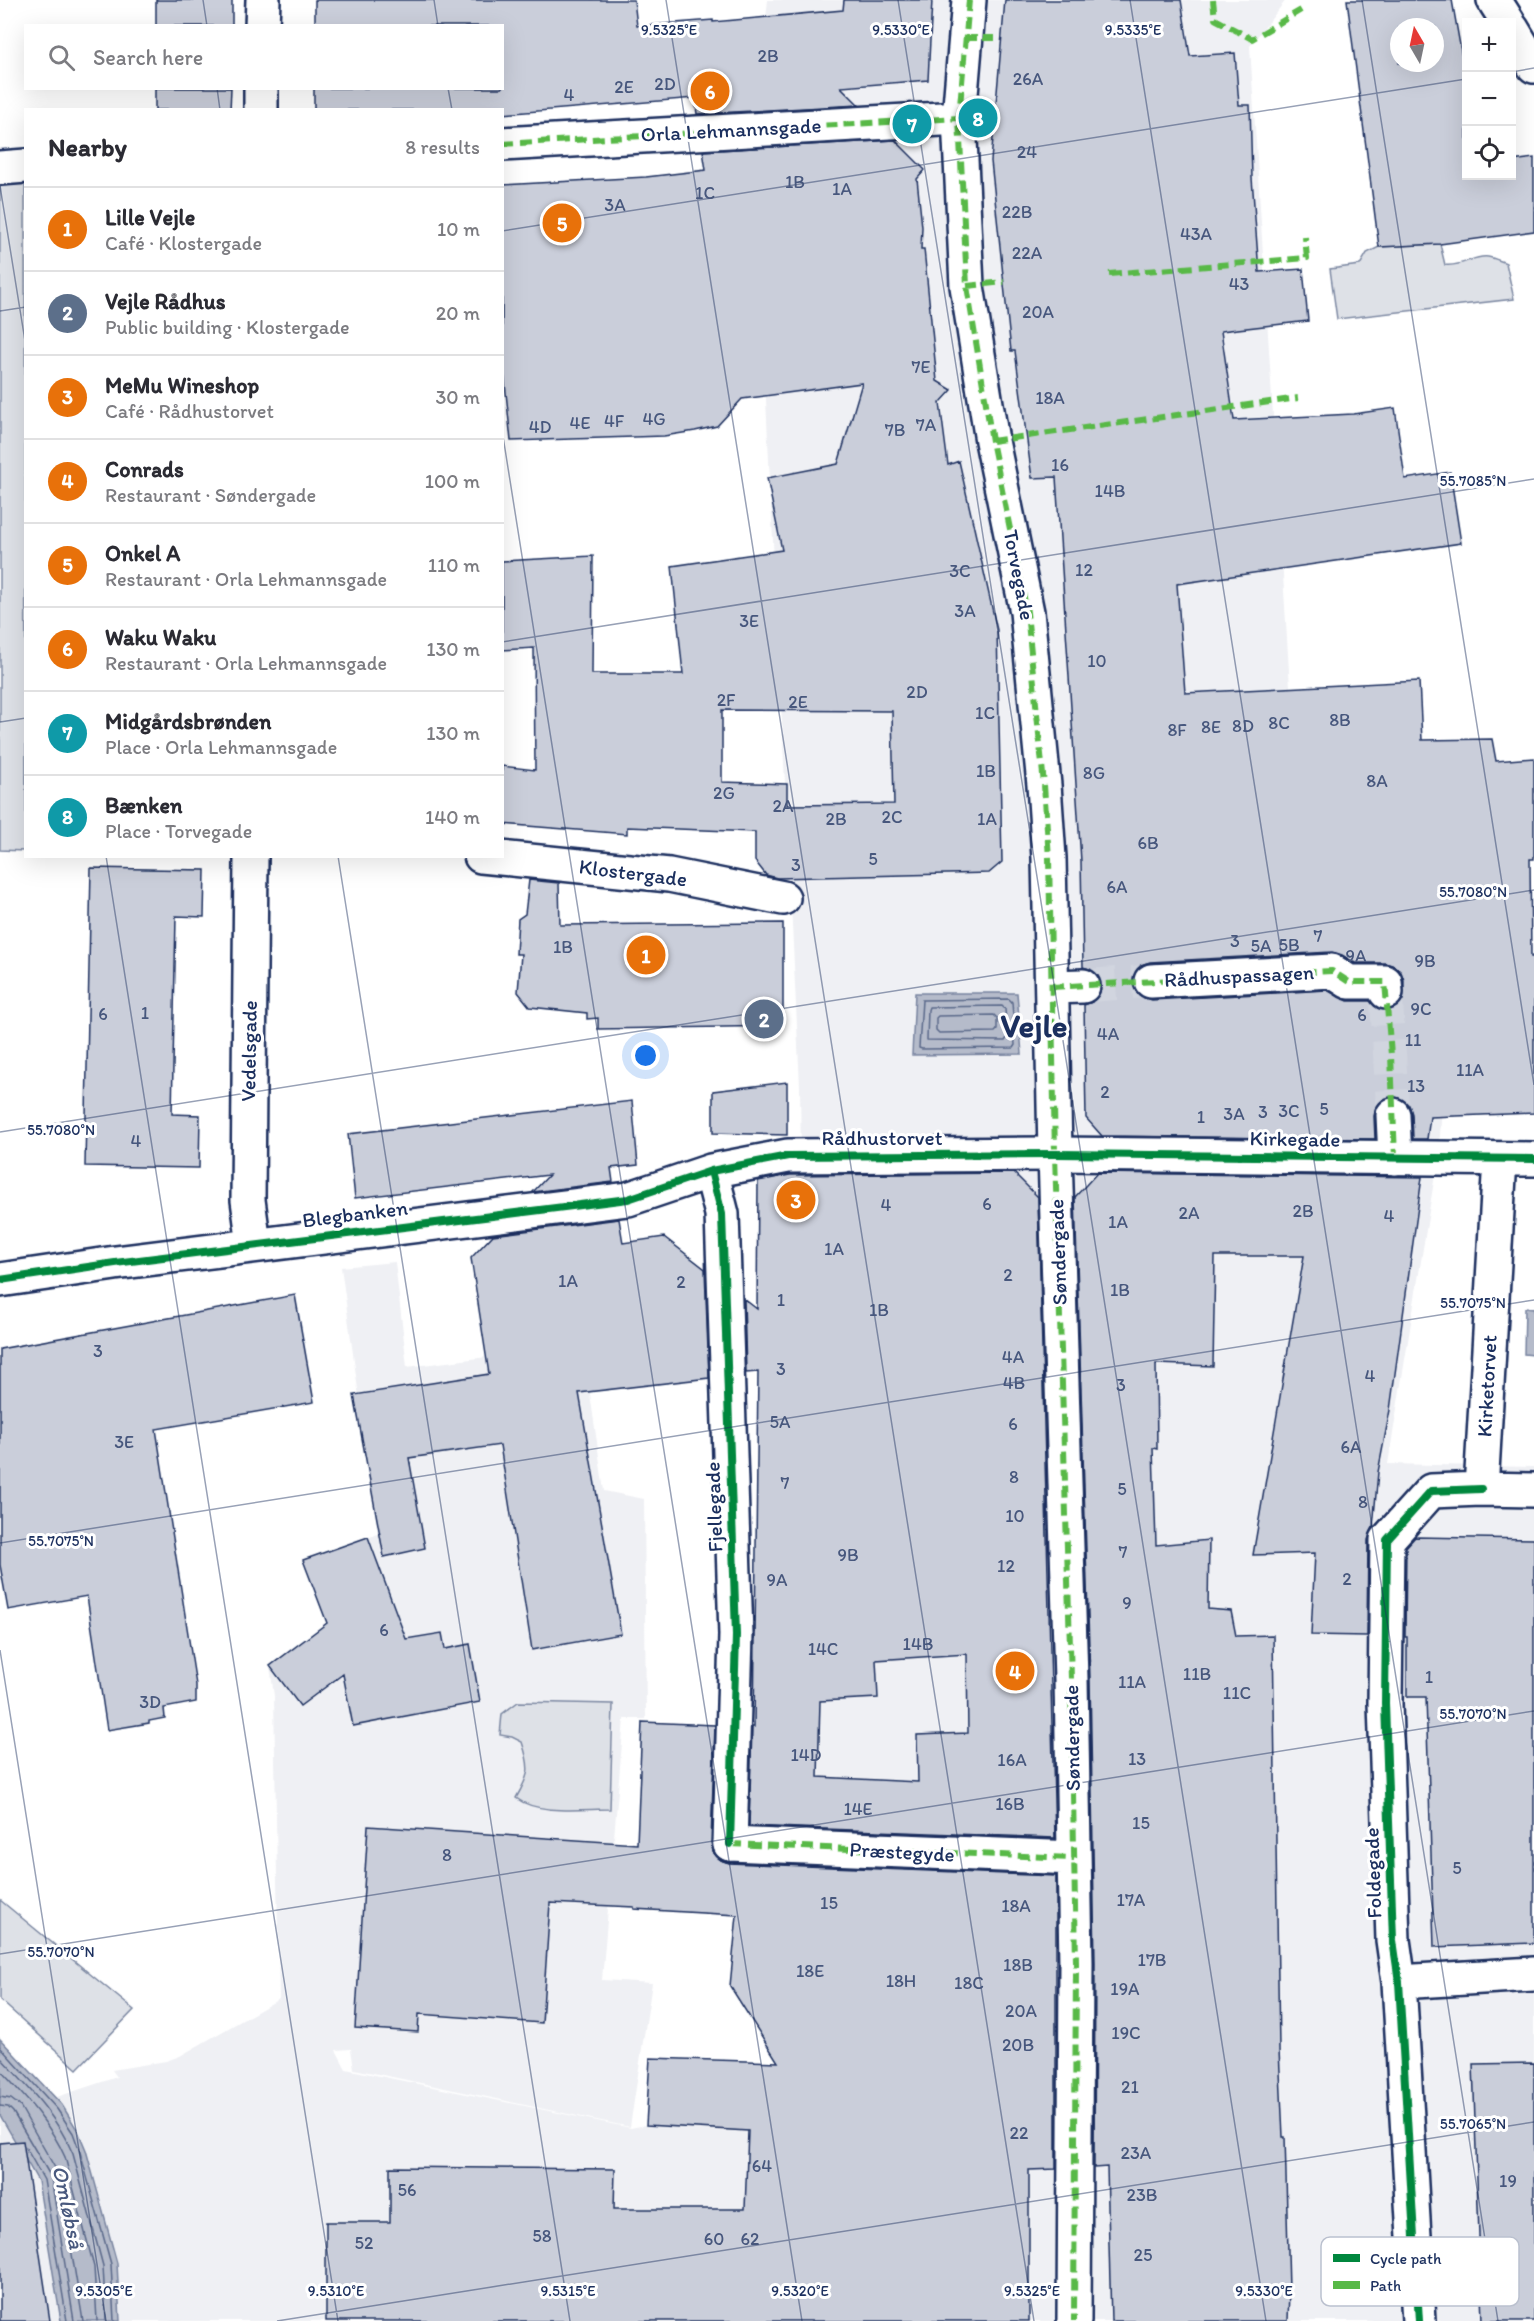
<!DOCTYPE html>
<html lang="en">
<head>
<meta charset="utf-8">
<style>
	body { margin:0; font-family:Itim,sans-serif; background:#f2f2f3; color:#2b2b33 }
	.controls { position:absolute; right:18px; top:18px; display:grid; overflow:hidden; border-radius:0px; box-shadow:0 6px 24px #0002 }
	.controls button { width:54px; height:54px; display:grid; place-items:center; padding:0; border:0; border-bottom:2px solid #e1e1e2; background:#fff; color:#2b2b33; font:30px sans-serif }
	.compass { position:absolute; left:1390px; top:18px; width:54px; height:54px; border-radius:50%; background:#fff; box-shadow:0 6px 24px #0002; rotate:351deg }
	.you { position:absolute; left:646px; top:1056px; width:21px; height:21px; margin:-15px; border:4px solid #fff; border-radius:50%; background:#1a73e8; box-shadow:0 0 0 9px #1a73e833 }
	.badge { display:grid; place-items:center; width:39px; height:39px; border-radius:50%; background:#d1495b; color:#fff; font-size:20px; font-weight:700 }
	.pin { position:absolute; translate:-50% -50%; border:3px solid #fff; box-shadow:0 2px 6px #0006 }
	.list { margin:0; padding:0; list-style:none }
	h2 { display:flex; justify-content:space-between; align-items:center; height:78px; margin:0; padding:0 24px; font-size:26px }
	h2 small { font-size:20px; font-weight:400; color:#7c7c81 }
	.list li { display:grid; grid-template-columns:39px 1fr auto; gap:18px; align-items:center; box-sizing:border-box; height:84px; padding:0 24px; border-top:2px solid #e1e1e2 }
	.list b { display:block; font-size:22px; white-space:nowrap }
	.list p { margin:0; font-size:20px; white-space:nowrap; color:#7c7c81 }
	.list em { font-size:20px; font-style:normal; color:#7c7c81 }
	.icon { flex:none; width:33px; height:33px; fill:none; stroke:currentColor; stroke-width:2; stroke-linecap:round; stroke-linejoin:round }
	.map { position:relative; flex:none; width:1534px; height:2321px; overflow:hidden }
	.search { position:absolute; background:#fff; box-shadow:0 6px 24px #0002; left:24px; top:24px; width:480px; height:66px; display:flex; align-items:center; gap:15px; box-sizing:border-box; padding:0 21px; border-radius:0px; color:#7c7c81; font-size:22px }
	.panel { position:absolute; background:#fff; box-shadow:0 6px 24px #0002; left:24px; top:108px; width:480px; height:750px; border-radius:0px }
	.map>svg:first-child { display:block }
</style>
</head>
<body>
<div class="map">
<svg width="1534" height="2321" viewBox="0 0 1534 2321">
	<rect width="100%" height="100%" fill="#fff"/>
	<filter id="ink" filterUnits="userSpaceOnUse"><feTurbulence type="fractalNoise" baseFrequency=".0167" numOctaves="2"/><feDisplacementMap in="SourceGraphic" scale="12" xChannelSelector="R" yChannelSelector="G"/><feConvolveMatrix kernelMatrix="1 2 1 2 8 2 1 2 1" color-interpolation-filters="sRGB"/></filter>
	<g filter="url(#ink)">
		<path fill="#eff0f4" d="M768,0H1286L1250,46L1299,831L1460,845L1439,1150L1388,1464L1534,1467V2321H0V2063L45,2101L117,2077L112,2070L166,2061L180,2056L279,1999L274,1696L270,1666L312,1635L330,1629L306,1561L378,1534L341,1267L395,1262L407,1367L583,1345L604,1491L644,1499L646,1719H624L602,1980L652,1983L630,2127L354,2069L351,2049L336,2050L346,2069L631,2128L814,2089L800,1086L753,137Z"/>
		<path fill="#dee1e7" stroke="#7c88a2" stroke-width="1.5" d="M25,184L26,851H25L0,850V185Z
			M1440,244L1445,265C1464,267 1473,255 1488,257C1494,258 1500,261 1506,263L1514,299L1337,319L1330,269L1360,265L1367,253L1379,247Z
			M518,1702L613,1704L610,1809C582,1809 538,1815 516,1798C530,1774 531,1769 522,1742L512,1737L500,1735L502,1714Z
			M0,1900L134,2010L77,2069L0,2000Z"/>
		<path fill="#b5bbca" stroke="#77839f" stroke-width="1.5" d="M915,993H1017L1022,1054L912,1055Z
			M1525,1308L1534,1309V1355L1524,1354Z
			M0,2039L62,2105L78,2131L86,2150L117,2263L120,2321H61L38,2181L0,2115Z"/>
		<g fill="none" stroke-linecap="round" stroke-linejoin="round">
			<path stroke="#596789" stroke-width="1.5" d="M1009,999L1012,1002L1015,1045L1013,1048L922,1049L919,1048L922,1000Z
				M1002,1006L1005,1009L1007,1038L1005,1041L927,1040L928,1010L929,1007Z
				M994,1015L997,1018V1030L995,1032L939,1033L936,1030V1018L938,1016Z
				M0,2047L57,2109L73,2133L80,2152L111,2264L114,2321
				M0,2057C28,2087 57,2116 73,2154L103,2266L106,2321
				M0,2070C25,2097 50,2123 65,2157L94,2267L97,2321
				M0,2097L11,2099L20,2106L59,2175L83,2321
				M0,2106L8,2107L13,2112L51,2177L74,2321
				M26,2148L44,2180L67,2321"/>
		</g>
		<path fill="#caceda" stroke="#1b2f5e" stroke-width="1.5" fill-rule="evenodd" d="M156,0H232V26H156Z
			M315,0H634L637,26L713,20V22L843,10L844,0H932L928,80L841,87L859,105L697,114L695,98L502,114V110H314V88H502V26H315Z
			M1005,0H1181L1190,56L1235,53L1239,105H1250L1252,178L1259,272L1303,269L1308,321L1221,331L1234,420L1353,414L1395,408L1405,479L1450,472L1461,543L1177,584L1185,693L1419,681L1422,740L1492,739L1496,761L1534,758V859H1530L1531,957H1534V1113L1430,1117L1427,1139H1413L1412,1114L1409,1105L1402,1099L1393,1096L1383,1099L1376,1107L1374,1116L1375,1139L1102,1136L1086,1118L1084,1005L1092,1002L1099,995L1102,985L1099,977L1092,970L1083,967L1081,861L1056,477L1032,478L1015,351H1011L991,161ZM1332,952L1342,955L1355,963H1385L1394,966L1401,972L1404,980L1403,1000L1396,1008L1387,1011L1378,1009L1370,1001H1348L1327,990L1152,1000L1142,997L1136,992L1132,983L1135,972L1141,965L1150,962Z
			M1347,0H1452L1467,85V176H1512V161L1534,158V231L1440,244L1379,247ZM1399,27H1435V63H1399Z
			M155,88H231L230,110H155Z
			M895,140L925,170L917,179L922,227L921,249H924L937,381L952,390L940,403L948,465L959,461L997,630L1002,862L989,873L777,878L766,875L755,861V832L627,827V834L502,824V766L535,770L534,648L502,650V561L593,556L592,674H683L672,566L782,550L767,478L838,464L862,383L742,399L717,426L695,431L664,436L511,441L502,354V185L646,177L706,170L703,151ZM722,710L892,711L894,804L787,805V784L722,782Z
			M91,868L205,870L204,917L176,916L172,1114L200,1115L199,1168L85,1166Z
			M529,880L559,883L560,925L783,923V1026L598,1029V1018L587,1019V1013L530,1007L518,992L521,954H516L518,919L525,914Z
			M787,1082V1135L713,1133V1091Z
			M632,1101L638,1165L611,1168L613,1182L533,1192L549,1175L355,1198L348,1134Z
			M1014,1173L1038,1197L1055,1838L749,1826L752,1727H754L758,1372L746,1373L744,1299L757,1309L758,1181L790,1175ZM967,1654L968,1733L917,1735L918,1782L818,1777L820,1701L878,1698L876,1660Z
			M1097,1173L1422,1177L1390,1410L1378,1472L1373,1527L1368,1540L1367,1636L1311,1635L1315,1553L1253,1555L1304,1256H1215L1213,1366L1156,1364L1157,1449L1153,1448L1156,1545L1209,1540L1208,1609L1231,1611L1236,1636L1273,1635L1279,2050L1283,2137H1285L1289,2290L1288,2321H1111L1107,2167L1094,2168L1095,1963L1090,1679L1075,1197Z
			M619,1219L623,1243L664,1237L705,1269L709,1378L579,1393L621,1634L532,1650L500,1445L409,1458L425,1548L384,1557L354,1395L489,1374L471,1258L493,1235Z
			M295,1295L314,1402L156,1429L196,1685V1702L164,1708L165,1718L149,1721V1723L107,1730L87,1596L8,1610L0,1565V1349Z
			M368,1537L406,1639L442,1633L445,1649L470,1644L480,1702L353,1726L343,1674L300,1706L270,1666L327,1623L303,1560Z
			M1415,1537L1534,1539V1943L1434,1947L1426,1697H1407V1637H1405L1406,1547Z
			M642,1722L715,1725L711,1843L714,1853L721,1860L729,1863L1056,1876V2169L1029,2170V2321H326V2222H390V2167L615,2169L614,2209H745L748,2131L646,2125L650,2058L778,2062L730,1986L737,1915L634,1909V1907L550,1903L542,2023L419,2014L418,2032L355,2028L368,1826L637,1844Z
			M1534,2063V2321H1482L1473,2064Z
			M23,2141L50,2321H0V2143Z"/>
		<g fill="none" stroke-linecap="round" stroke-linejoin="round">
			<path stroke="#d1d5df" stroke-width="33" stroke-dasharray="33 16" stroke-linecap="butt" d="M1083,986L1151,981
				M1386,992L1393,1115"/>
			<defs>
				<path id="pedestrian" d="M969,0L959,118L967,286L992,441L1027,612L1044,785L1049,858L1055,1154L1071,1679L1076,1963L1074,2321
					M502,144L959,118
					M1151,981L1332,971L1349,982H1385L1386,992
					M1052,987L1083,986
					M1393,1115L1395,1158
					M730,1844L1074,1858"/>
				<path id="minor" d="M1494,0L1508,22
					M262,26L263,0
					M1512,29L1534,66
					M261,110V88
					M0,168L26,166
					M251,856L248,1200L254,1245
					M481,856L669,875L783,898
					M1500,1159L1481,1489L1534,1490
					M711,1171L722,1214L736,1635L730,1844
					M0,1280L115,1263L628,1199L711,1171L788,1156L1055,1154L1534,1159
					M1399,1982L1534,1974
					M1419,2321L1399,1982L1393,1940L1385,1703L1387,1540L1431,1491L1481,1489"/>
			</defs>
			<use href="#pedestrian" stroke="#1b2f5e" stroke-width="38"/>
			<use href="#minor" stroke="#1b2f5e" stroke-width="38"/>
			<use href="#pedestrian" stroke="#fff" stroke-width="33"/>
			<use href="#minor" stroke="#fff" stroke-width="33"/>
			<path stroke="#58b947" stroke-width="6" stroke-dasharray="12 6" stroke-linecap="butt" d="M969,0L959,118L967,286L992,441L1027,612L1044,785L1049,858L1055,1154L1071,1679L1076,1963L1074,2321
				M1213,0L1215,19L1252,39L1301,10
				M965,38H1001
				M502,144L959,118
				M1109,274L1307,258L1305,237
				M967,286L1004,282
				M992,441L1298,398
				M1052,987L1332,971L1349,982H1385L1391,1055L1395,1158
				M730,1844L1074,1858"/>
			<defs>
				<path id="cycleway" d="M711,1171L722,1214L736,1635L730,1844
					M0,1280L115,1263L628,1199L711,1171L788,1156L1055,1154L1534,1159
					M1419,2321L1399,1982L1393,1940L1385,1703L1387,1540L1431,1491L1481,1489"/>
			</defs>
			<use href="#cycleway" stroke="#fff" stroke-width="11"/>
			<use href="#cycleway" stroke="#00873e" stroke-width="8"/>
		</g>
	</g>
	<path fill="none" stroke="#1b2f5e" stroke-width="1.5" stroke-opacity="0.45" d="M203,0L207,26M434,0L438,26M666,0L1034,2321M898,0L1266,2321M1130,0L1498,2321M1362,0L1534,1085M1512,72L1534,68M217,88L220,110M448,88L452,110M0,186L26,347M502,231L1466,79M0,311L26,307M502,430L802,2321M502,642L1534,479M0,722L26,718M106,856L338,2321M338,856L570,2321M0,1132L1534,890M0,1543L1534,1300M0,1650L106,2321M0,1954L1534,1711M277,2321L1534,2122"/>
	<g text-anchor="middle" stroke-width="6" stroke-linejoin="round" paint-order="stroke">
		<g font-size="18" fill="#47577d">
			<text x="768" y="62">2B</text>
			<text x="1028" y="85">26A</text>
			<text x="665" y="90">2D</text>
			<text x="624" y="93">2E</text>
			<text x="569" y="101">4</text>
			<text x="1027" y="158">24</text>
			<text x="795" y="188">1B</text>
			<text x="842" y="195">1A</text>
			<text x="705" y="199">1C</text>
			<text x="615" y="211">3A</text>
			<text x="1017" y="218">22B</text>
			<text x="1196" y="240">43A</text>
			<text x="1027" y="259">22A</text>
			<text x="1239" y="290">43</text>
			<text x="1038" y="318">20A</text>
			<text x="921" y="373">7E</text>
			<text x="1050" y="404">18A</text>
			<text x="654" y="425">4G</text>
			<text x="614" y="427">4F</text>
			<text x="580" y="429">4E</text>
			<text x="926" y="431">7A</text>
			<text x="540" y="433">4D</text>
			<text x="895" y="436">7B</text>
			<text x="1060" y="471">16</text>
			<text x="1110" y="497">14B</text>
			<text x="1084" y="576">12</text>
			<text x="960" y="577">3C</text>
			<text x="965" y="617">3A</text>
			<text x="749" y="627">3E</text>
			<text x="1097" y="667">10</text>
			<text x="917" y="698">2D</text>
			<text x="726" y="706">2F</text>
			<text x="798" y="708">2E</text>
			<text x="985" y="719">1C</text>
			<text x="1340" y="726">8B</text>
			<text x="1279" y="729">8C</text>
			<text x="1243" y="732">8D</text>
			<text x="1211" y="733">8E</text>
			<text x="1177" y="736">8F</text>
			<text x="986" y="777">1B</text>
			<text x="1094" y="779">8G</text>
			<text x="1377" y="787">8A</text>
			<text x="724" y="799">2G</text>
			<text x="783" y="812">2A</text>
			<text x="892" y="823">2C</text>
			<text x="836" y="825">2B</text>
			<text x="987" y="825">1A</text>
			<text x="1148" y="849">6B</text>
			<text x="873" y="865">5</text>
			<text x="796" y="871">3</text>
			<text x="1117" y="893">6A</text>
			<text x="1318" y="942">7</text>
			<text x="1235" y="947">3</text>
			<text x="1289" y="951">5B</text>
			<text x="1261" y="952">5A</text>
			<text x="563" y="953">1B</text>
			<text x="1356" y="962">9A</text>
			<text x="1425" y="967">9B</text>
			<text x="1421" y="1015">9C</text>
			<text x="145" y="1019">1</text>
			<text x="103" y="1020">6</text>
			<text x="1362" y="1021">6</text>
			<text x="1108" y="1040">4A</text>
			<text x="1413" y="1046">11</text>
			<text x="1470" y="1076">11A</text>
			<text x="1416" y="1092">13</text>
			<text x="1105" y="1098">2</text>
			<text x="1324" y="1115">5</text>
			<text x="1289" y="1117">3C</text>
			<text x="1263" y="1118">3</text>
			<text x="1234" y="1120">3A</text>
			<text x="1201" y="1123">1</text>
			<text x="136" y="1147">4</text>
			<text x="987" y="1210">6</text>
			<text x="886" y="1211">4</text>
			<text x="1303" y="1217">2B</text>
			<text x="1189" y="1219">2A</text>
			<text x="1389" y="1222">4</text>
			<text x="1118" y="1228">1A</text>
			<text x="834" y="1255">1A</text>
			<text x="1008" y="1281">2</text>
			<text x="568" y="1287">1A</text>
			<text x="681" y="1288">2</text>
			<text x="1120" y="1296">1B</text>
			<text x="781" y="1306">1</text>
			<text x="879" y="1316">1B</text>
			<text x="98" y="1357">3</text>
			<text x="1013" y="1363">4A</text>
			<text x="781" y="1375">3</text>
			<text x="1370" y="1382">4</text>
			<text x="1014" y="1389">4B</text>
			<text x="1121" y="1391">3</text>
			<text x="780" y="1428">5A</text>
			<text x="1013" y="1430">6</text>
			<text x="124" y="1448">3E</text>
			<text x="1351" y="1453">6A</text>
			<text x="1014" y="1483">8</text>
			<text x="785" y="1489">7</text>
			<text x="1122" y="1495">5</text>
			<text x="1363" y="1508">8</text>
			<text x="1015" y="1522">10</text>
			<text x="1123" y="1558">7</text>
			<text x="848" y="1561">9B</text>
			<text x="1006" y="1572">12</text>
			<text x="1347" y="1585">2</text>
			<text x="777" y="1586">9A</text>
			<text x="1127" y="1609">9</text>
			<text x="384" y="1636">6</text>
			<text x="918" y="1650">14B</text>
			<text x="823" y="1655">14C</text>
			<text x="1197" y="1680">11B</text>
			<text x="1429" y="1683">1</text>
			<text x="1132" y="1688">11A</text>
			<text x="1237" y="1699">11C</text>
			<text x="150" y="1708">3D</text>
			<text x="806" y="1761">14D</text>
			<text x="1137" y="1765">13</text>
			<text x="1012" y="1766">16A</text>
			<text x="1010" y="1810">16B</text>
			<text x="858" y="1815">14E</text>
			<text x="1141" y="1829">15</text>
			<text x="447" y="1861">8</text>
			<text x="1457" y="1874">5</text>
			<text x="1131" y="1906">17A</text>
			<text x="829" y="1909">15</text>
			<text x="1016" y="1912">18A</text>
			<text x="1152" y="1966">17B</text>
			<text x="1018" y="1971">18B</text>
			<text x="810" y="1977">18E</text>
			<text x="901" y="1987">18H</text>
			<text x="969" y="1989">18C</text>
			<text x="1125" y="1995">19A</text>
			<text x="1021" y="2017">20A</text>
			<text x="1126" y="2039">19C</text>
			<text x="1018" y="2051">20B</text>
			<text x="1130" y="2093">21</text>
			<text x="1019" y="2139">22</text>
			<text x="1136" y="2159">23A</text>
			<text x="762" y="2172">64</text>
			<text x="1508" y="2187">19</text>
			<text x="407" y="2196">56</text>
			<text x="1142" y="2201">23B</text>
			<text x="542" y="2242">58</text>
			<text x="714" y="2245">60</text>
			<text x="750" y="2245">62</text>
			<text x="364" y="2249">52</text>
			<text x="1143" y="2261">25</text>
		</g>
		<g font-size="21" fill="#1b2f5e" stroke="#fff">
			<text transform="translate(731 130) rotate(-3)" y="7">Orla Lehmannsgade</text>
			<text transform="translate(1019 575) rotate(79)" y="7">Torvegade</text>
			<text transform="translate(633 873) rotate(7)" y="7">Klostergade</text>
			<text transform="translate(1239 976) rotate(-3)" y="7">Rådhuspassagen</text>
			<text transform="translate(249 1051) rotate(-89)" y="7">Vedelsgade</text>
			<text x="882" y="1145">Rådhustorvet</text>
			<text transform="translate(1295 1139) rotate(1)" y="7">Kirkegade</text>
			<text transform="translate(355 1214) rotate(-7)" y="7">Blegbanken</text>
			<text transform="translate(1058 1252) rotate(-92)" y="7">Søndergade</text>
			<text transform="translate(1487 1386) rotate(-87)" y="7">Kirketorvet</text>
			<text transform="translate(714 1507) rotate(-92)" y="7">Fjellegade</text>
			<text transform="translate(1072 1738) rotate(-91)" y="7">Søndergade</text>
			<text transform="translate(902 1852) rotate(3)" y="7">Præstegyde</text>
			<text transform="translate(1373 1873) rotate(-92)" y="7">Foldegade</text>
		</g>
		<g font-size="22" font-style="italic" fill="#49597e" stroke="#fff">
			<text transform="translate(69 2207) rotate(78)" y="8">Omløbså</text>
		</g>
		<g font-size="33" font-weight="bold" fill="#1b2f5e" stroke="#fff">
			<text x="1034" y="1037">Vejle</text>
		</g>
	</g>
	<rect x="1321" y="2237" width="198" height="69" rx="9" fill="#fff" stroke="#bbc1cf" stroke-width="1.5"/>
	<rect x="1333" y="2254" width="27" height="8" fill="#00873e"/>
	<rect x="1333" y="2281" width="27" height="8" fill="#58b947"/>
	<g font-size="16" fill="#1b2f5e">
		<text x="1370" y="2264">Cycle path</text>
		<text x="1370" y="2291">Path</text>
	</g>
	<g font-size="15" text-anchor="middle" fill="#1b2f5e" stroke="#fff" stroke-width="6" stroke-linejoin="round" paint-order="stroke">
		<text x="669" y="35">9.5325°E</text>
		<text x="901" y="35">9.5330°E</text>
		<text x="1133" y="35">9.5335°E</text>
		<text x="1473" y="486">55.7085°N</text>
		<text x="1473" y="897">55.7080°N</text>
		<text x="61" y="1135">55.7080°N</text>
		<text x="1473" y="1308">55.7075°N</text>
		<text x="61" y="1546">55.7075°N</text>
		<text x="1473" y="1719">55.7070°N</text>
		<text x="61" y="1957">55.7070°N</text>
		<text x="1473" y="2129">55.7065°N</text>
		<text x="104" y="2296">9.5305°E</text>
		<text x="336" y="2296">9.5310°E</text>
		<text x="568" y="2296">9.5315°E</text>
		<text x="800" y="2296">9.5320°E</text>
		<text x="1032" y="2296">9.5325°E</text>
		<text x="1264" y="2296">9.5330°E</text>
	</g>
</svg>
<div class="controls">
<button>+</button>
<button>−</button>
<button><svg class="icon" aria-label="locate" viewBox="0 0 24 24"><circle cx="12" cy="12" r="6"/><path d="M12 2v4M12 18v4M2 12h4M18 12h4"/></svg></button>
</div>
<svg class="compass" viewBox="-18 -18 36 36"><path d="M0-13l5 13h-10z" fill="#e53935"/><path d="M0 13l5-13h-10z" fill="#7c7c81"/></svg>
<div class="you"></div>
<div class="pin badge" style="left:646px;top:955px;background:#e8710a">1</div>
<div class="pin badge" style="left:764px;top:1019px;background:#5c6f8a">2</div>
<div class="pin badge" style="left:796px;top:1200px;background:#e8710a">3</div>
<div class="pin badge" style="left:1015px;top:1671px;background:#e8710a">4</div>
<div class="pin badge" style="left:562px;top:223px;background:#e8710a">5</div>
<div class="pin badge" style="left:710px;top:91px;background:#e8710a">6</div>
<div class="pin badge" style="left:912px;top:124px;background:#0f9aa8">7</div>
<div class="pin badge" style="left:978px;top:118px;background:#0f9aa8">8</div>
<div class="search"><svg class="icon" aria-label="search" viewBox="0 0 24 24"><circle cx="10" cy="10" r="6"/><path d="M15 15l6 6"/></svg>Search here</div>
<section class="panel">
<h2>Nearby<small>8 results</small></h2>
<ul class="list">
<li><span class="badge" style="background:#e8710a">1</span><div><b>Lille Vejle</b><p>Café · Klostergade</p></div><em>10 m</em></li>
<li><span class="badge" style="background:#5c6f8a">2</span><div><b>Vejle Rådhus</b><p>Public building · Klostergade</p></div><em>20 m</em></li>
<li><span class="badge" style="background:#e8710a">3</span><div><b>MeMu Wineshop</b><p>Café · Rådhustorvet</p></div><em>30 m</em></li>
<li><span class="badge" style="background:#e8710a">4</span><div><b>Conrads</b><p>Restaurant · Søndergade</p></div><em>100 m</em></li>
<li><span class="badge" style="background:#e8710a">5</span><div><b>Onkel A</b><p>Restaurant · Orla Lehmannsgade</p></div><em>110 m</em></li>
<li><span class="badge" style="background:#e8710a">6</span><div><b>Waku Waku</b><p>Restaurant · Orla Lehmannsgade</p></div><em>130 m</em></li>
<li><span class="badge" style="background:#0f9aa8">7</span><div><b>Midgårdsbrønden</b><p>Place · Orla Lehmannsgade</p></div><em>130 m</em></li>
<li><span class="badge" style="background:#0f9aa8">8</span><div><b>Bænken</b><p>Place · Torvegade</p></div><em>140 m</em></li>
</ul>
</section>
</div>
</body>
</html>
